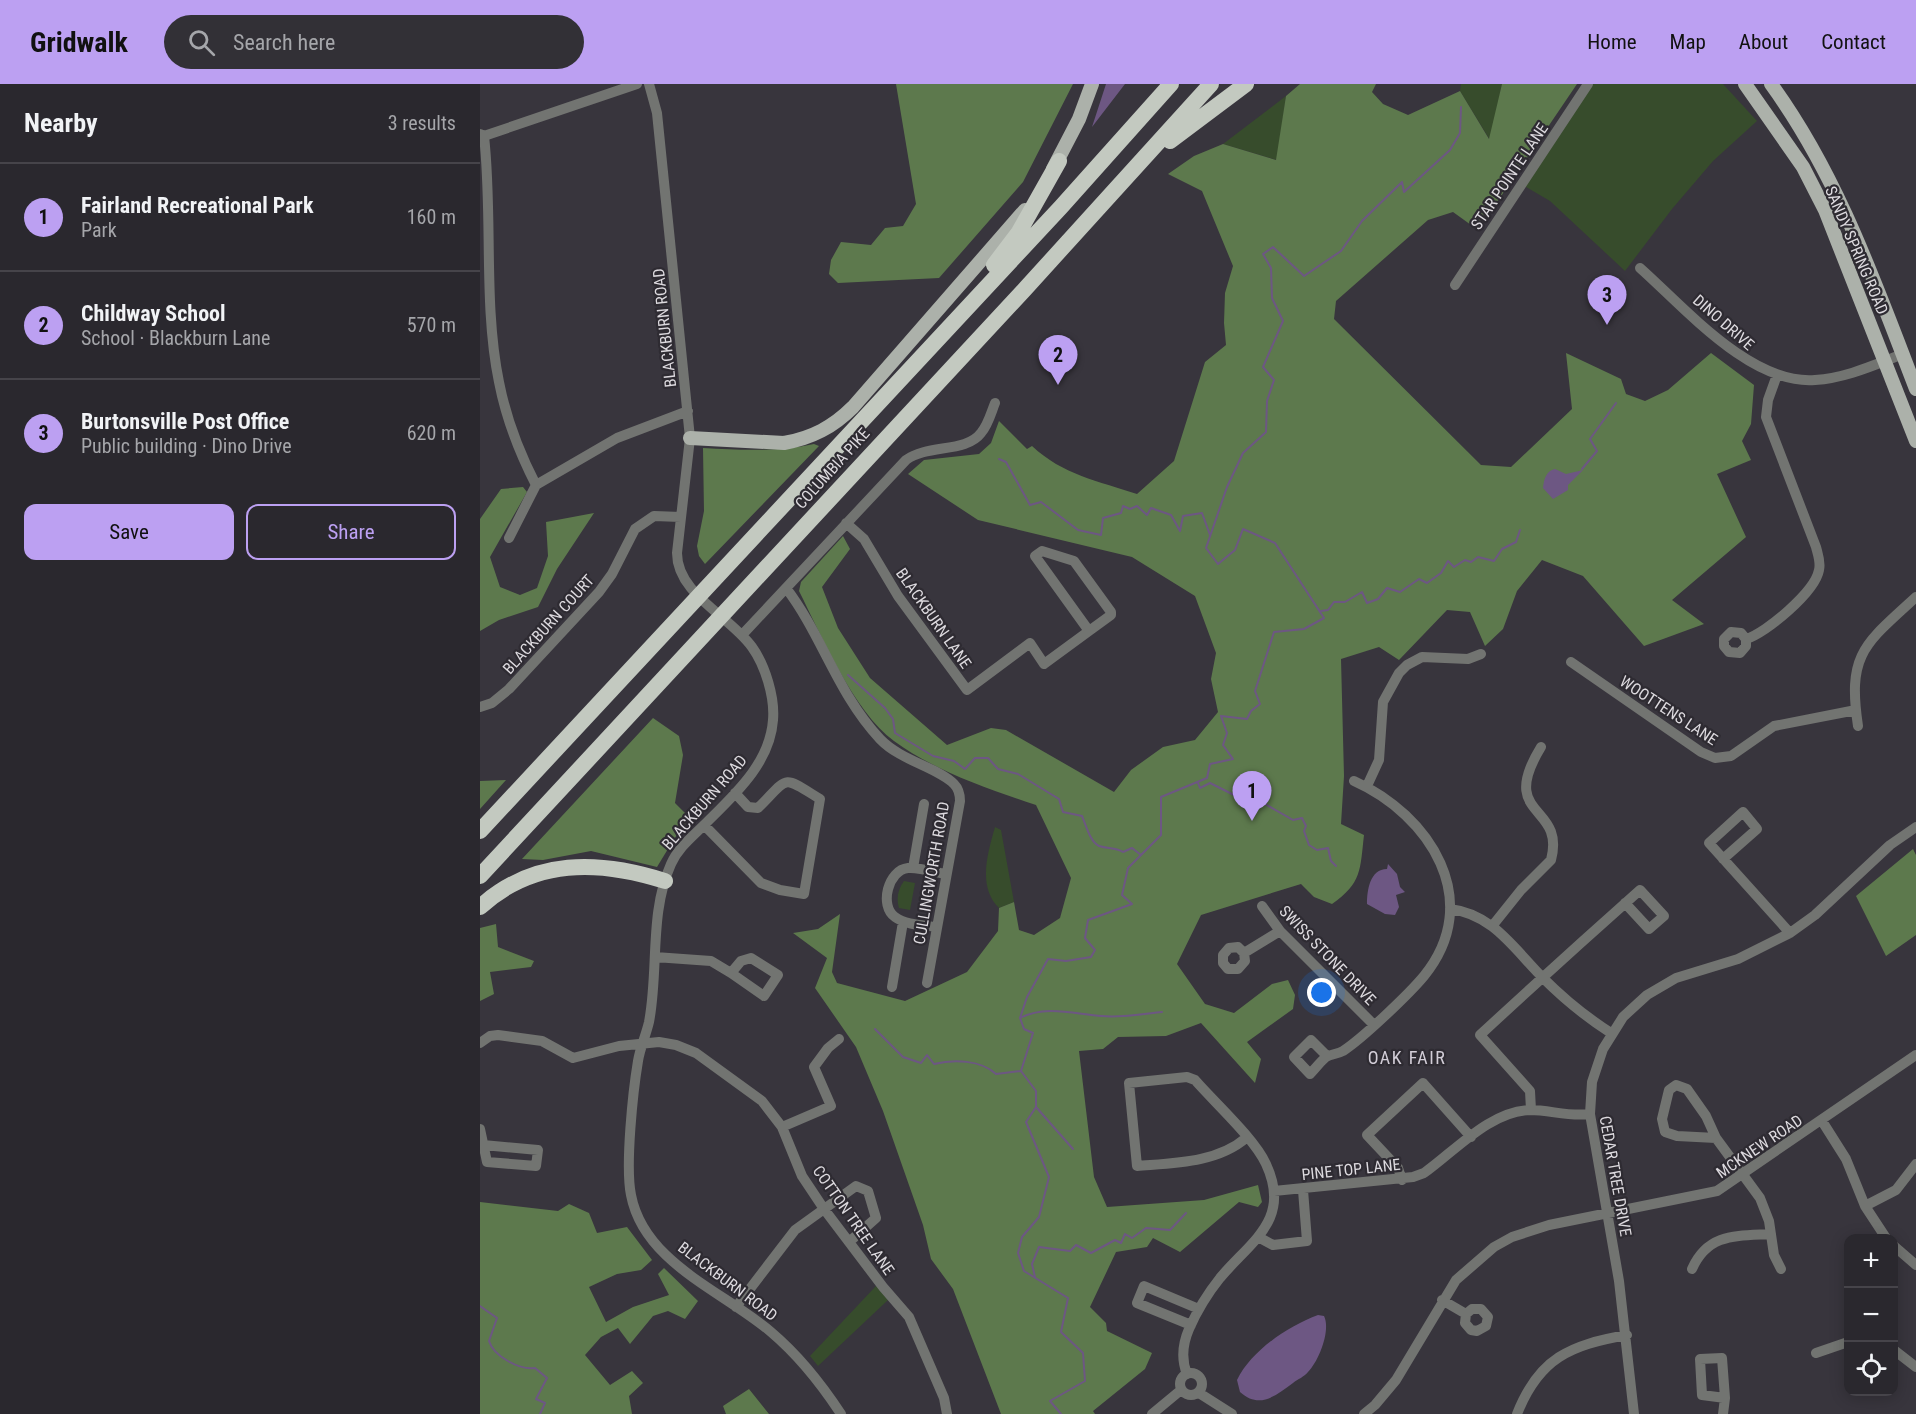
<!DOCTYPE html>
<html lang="en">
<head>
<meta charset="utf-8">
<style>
	body { margin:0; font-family:"Roboto Condensed",sans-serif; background:#323036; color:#f1f3f6 }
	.controls { position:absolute; right:18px; bottom:18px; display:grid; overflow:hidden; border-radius:12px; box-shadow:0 3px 15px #0003 }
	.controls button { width:54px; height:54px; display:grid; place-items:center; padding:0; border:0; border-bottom:2px solid #46444a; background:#2a282e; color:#f1f3f6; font:30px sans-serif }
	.you { position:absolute; left:842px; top:909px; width:21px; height:21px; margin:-15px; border:4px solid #fff; border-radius:50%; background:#1a73e8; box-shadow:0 0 0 9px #1a73e833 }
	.badge { display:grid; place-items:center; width:39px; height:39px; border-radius:50%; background:#bca0f2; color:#111; font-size:20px; font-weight:700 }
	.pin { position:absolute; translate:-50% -50px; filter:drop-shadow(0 2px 3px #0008) }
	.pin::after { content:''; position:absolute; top:32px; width:21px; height:18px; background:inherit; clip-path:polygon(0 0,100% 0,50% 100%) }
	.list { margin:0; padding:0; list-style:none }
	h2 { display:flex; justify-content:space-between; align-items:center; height:78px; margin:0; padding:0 24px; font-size:26px }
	h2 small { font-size:20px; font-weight:400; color:#a5a6aa }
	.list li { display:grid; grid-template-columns:39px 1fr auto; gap:18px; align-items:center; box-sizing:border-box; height:108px; padding:0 24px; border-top:2px solid #46444a }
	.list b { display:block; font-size:22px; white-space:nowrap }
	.list p { margin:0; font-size:20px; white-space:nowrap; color:#a5a6aa }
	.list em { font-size:20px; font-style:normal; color:#a5a6aa }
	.actions { display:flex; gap:12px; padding:18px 24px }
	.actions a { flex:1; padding:14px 0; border:2px solid #bca0f2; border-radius:12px; text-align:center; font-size:21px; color:#bca0f2 }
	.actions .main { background:#bca0f2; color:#111 }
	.icon { flex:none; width:33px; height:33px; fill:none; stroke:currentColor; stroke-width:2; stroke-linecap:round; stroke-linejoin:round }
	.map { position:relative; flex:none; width:1436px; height:1330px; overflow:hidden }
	header { display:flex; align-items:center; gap:36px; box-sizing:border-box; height:84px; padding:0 30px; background:#bca0f2; color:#111 }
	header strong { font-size:28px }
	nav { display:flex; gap:33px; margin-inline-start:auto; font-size:21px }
	.search { width:420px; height:54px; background:#323036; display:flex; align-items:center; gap:15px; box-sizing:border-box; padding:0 21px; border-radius:33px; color:#a5a6aa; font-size:22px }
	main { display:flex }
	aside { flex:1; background:#2a282e }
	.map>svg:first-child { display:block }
</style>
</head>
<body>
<header>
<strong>Gridwalk</strong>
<div class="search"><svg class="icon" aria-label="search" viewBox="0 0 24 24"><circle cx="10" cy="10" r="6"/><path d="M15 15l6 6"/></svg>Search here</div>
<nav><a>Home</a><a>Map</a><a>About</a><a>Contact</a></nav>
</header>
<main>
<aside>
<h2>Nearby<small>3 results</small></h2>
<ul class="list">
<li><span class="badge">1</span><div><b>Fairland Recreational Park</b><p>Park</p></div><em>160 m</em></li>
<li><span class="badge">2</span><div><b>Childway School</b><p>School · Blackburn Lane</p></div><em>570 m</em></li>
<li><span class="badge">3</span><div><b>Burtonsville Post Office</b><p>Public building · Dino Drive</p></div><em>620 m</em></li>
</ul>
<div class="actions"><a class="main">Save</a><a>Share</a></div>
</aside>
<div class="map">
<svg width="1436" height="1330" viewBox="0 0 1436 1330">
	<rect width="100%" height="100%" fill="#38353d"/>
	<path fill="#374c2c" d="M981,0H1022L1010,56L980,7Z
		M1108,0H1243L1277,37L1233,77L1192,125L1145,187L1070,117L1041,100Z
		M806,12L797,76L743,60Z
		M515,743L521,746L534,818L519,824C497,803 508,768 515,743Z
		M424,797L435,799L430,826L419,824C416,814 418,805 424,797Z
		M396,1202L408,1216L338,1282L330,1272Z"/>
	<path fill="#5d794d" d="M416,0H593L543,98L459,194L358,199L349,190L351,176L361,158L391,161L405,144L423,142L436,120Z
		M820,0H896L892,8L903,20L928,31L980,7L1009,55L1022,0H1097L998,146L973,128L948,136L856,217L854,235L1001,381L1031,383L1092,325L1086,269L1141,295L1146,310L1165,317L1188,306L1231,269L1274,301L1271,340L1262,357L1271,376L1237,390L1266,453L1192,516L1224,540L1164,562L1103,492L1062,476L1037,507L1023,545L1005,562L990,528L967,526L919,576L899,563L861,575L864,692L861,740L884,751C880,786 882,799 852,820L834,813L821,800L721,831L697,880L725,920L754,929L792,900L808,896L815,911L813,925L767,958L781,975L775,999L721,939L686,952L638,953L623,965L599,967L614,1093L627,1123L724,1116L778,1101L782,1118L778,1123L759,1118L700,1168L673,1154L667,1163L636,1168L610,1223L626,1239L627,1247L672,1269L665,1285L613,1327L615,1330H521L473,1205L451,1175L443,1141L403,1027L376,963L335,904L347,874L313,849L338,845L360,830L352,888L357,899L425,917L487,888L518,847L519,824L534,818L539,846L554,851L580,834L591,794L556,721C508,705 455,687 414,657C374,628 341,551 319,507L321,498L363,452L370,465L342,503L358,544L390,594L467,661L511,644L526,646L634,708L651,686L683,663L715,656L738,628L731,595L736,569L715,512L652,473L498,436L428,390L444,376L499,370L511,359L519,337L547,365L552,362C583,391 618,397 657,410L694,377L725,278L746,261L744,239L745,209L753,182L722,107L688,90L714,72L743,60L796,76L806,12Z
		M334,360L339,362L225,480L219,472L217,462L224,427L223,364C261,366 297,368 334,360Z
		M43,403L47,408L10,473L20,503L40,511L57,504L68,472L66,438L114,429L77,485L58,523L19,536L0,547V435L21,405Z
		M173,634L199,652L203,671L195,719L210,734L194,755L177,783L111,767L63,776L42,775Z
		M26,696L0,725V697Z
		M1433,765L1436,771V851L1406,872L1376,812Z
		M16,840L18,863L54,877L51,883L10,888L14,910L0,917V844Z
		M0,1118L78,1127L89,1120L109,1129L117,1149L147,1143L172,1176L161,1186L137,1190L109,1203L126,1238L153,1223L189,1211L178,1190L184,1184L218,1217L205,1235L188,1227L173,1232L150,1260L138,1244L121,1253L105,1271L130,1301L152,1287L163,1299L149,1312L152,1330H0Z
		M269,1305L289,1330H246L243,1322Z"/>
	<path fill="#6d5783" d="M626,0H645L612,43Z
		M1075,385L1086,390L1103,386L1088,401V406L1073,415L1063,404C1064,395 1066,387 1075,385Z
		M908,780L917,790L920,803L925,808L916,811L919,823L915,831L905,830L887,820C887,806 890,785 907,785Z
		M838,1231L844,1232C851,1246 839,1277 828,1288C824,1293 818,1295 813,1299C796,1311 780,1326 760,1308L757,1296C771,1267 808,1242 838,1231Z"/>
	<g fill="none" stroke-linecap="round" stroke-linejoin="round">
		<path stroke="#6d5783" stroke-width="2" d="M519,375L526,378L550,421L561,418L598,446L621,451L623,434L641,429L643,422L650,425L657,422L667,431L671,424L691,431L700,447L703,432L722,429L730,451
			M1102,385L1117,367L1110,355L1136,319
			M841,527L848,526L854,518H865L882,508L887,519L898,515L907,504L920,508L939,495L947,499L961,489L968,477L974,483L985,476L991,478L998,473L1014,477L1022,465L1036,458L1040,446
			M368,591L405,624L413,635L415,649L453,672L474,677L485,685L495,674H508L518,685L538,690L579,715L583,728L602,732C606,741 610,758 619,762C628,765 635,763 643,768L652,764L661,771
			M718,699L720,704L730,699L766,717L785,720L813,736L822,734L826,742L824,747L829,761L837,766L848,764L851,777L856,782
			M540,934C566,921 594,930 622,932C641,934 663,930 682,928
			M395,945L423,973L441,979L447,971L454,980C474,975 501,976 516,990L541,987L556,1007V1023
			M541,987L553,949L544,945L540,934L547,913L568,875L586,877L611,873L615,866L605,854L608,836L652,820L642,811L648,784L681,751V713L727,694L730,680L753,675L743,661L747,649L741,632L767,635L771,627L780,620L775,607L794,548L824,545L844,534L795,459L763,445L755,466L738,480L726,464L747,403L763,369L786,348L787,317L794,296L783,283L803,237L792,214L791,184L783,170L793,163L824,192L861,167L882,137L922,98L924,108L970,66L980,49L981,23
			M555,1193L552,1180L559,1163L590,1167L596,1161L611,1169L635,1156L641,1159L645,1150L652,1154L666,1144L690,1146L706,1129
			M0,1222L17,1234L9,1257C14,1273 40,1286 55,1284L67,1294L56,1315L65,1319L60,1330
			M581,1330L570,1317L605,1297L603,1269L581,1248L588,1214L544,1187L538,1169L542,1153L559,1133L569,1093L546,1038L556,1023L593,1065"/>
		<path stroke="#727471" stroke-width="10" d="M169,0L177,29L210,354L197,469C197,510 250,532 272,563C285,581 295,613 293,636C290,680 253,712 224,741C212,753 198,764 191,780C169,829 179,886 169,938C166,951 160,964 158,977C153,1007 145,1082 151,1111C164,1179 243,1207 291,1248C317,1270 342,1301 361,1330
			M0,50L4,52L157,0
			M4,52C13,131 3,221 19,298C26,334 39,368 56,401
			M1160,184C1205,224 1271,301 1335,296C1366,294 1394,281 1423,270
			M975,201L1108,0
			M366,439L384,455L418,512L487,606L550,559L564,580L609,547L555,472L562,467L594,477L631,528V531L609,547
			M29,454L56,401L137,354L208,327
			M306,504C342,551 357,609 400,655C421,677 457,683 474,700C479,705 480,711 480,717L447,899
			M262,551L426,376C448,360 486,369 501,349C508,341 511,329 515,319
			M1266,555V562L1260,569L1249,568L1244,562V555L1251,548L1261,549L1266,555C1286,549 1335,508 1339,486C1341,478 1338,471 1336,463L1286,333L1288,316L1297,291
			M1091,578L1221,668L1235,674L1251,672L1294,642L1376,626
			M0,623L12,619L29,605L119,508L132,490L155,445L174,432L201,433
			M1378,642C1367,569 1385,560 1436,513
			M887,702L899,676L903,618L919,589L927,581L942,573L988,575L1001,570
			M224,741L281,799L300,806L324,810L340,715C301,691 310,692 278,724L268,723L255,709
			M1243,775L1277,745L1263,728L1229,759L1310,849
			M433,784L444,720
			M782,822L800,847L893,940
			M970,825C1013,830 1034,865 1063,894C1084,915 1106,933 1131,949
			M1013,841L1041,806L1071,776C1086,719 1017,735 1061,663
			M456,843C443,841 426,841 415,833C399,822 408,786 428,784C439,783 454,788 465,790
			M764,869L765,877L758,885H748L743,879V871L749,864L758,863L764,869L800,847
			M175,873L231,877L251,889L261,877L271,874L298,891L284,912L251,889
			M412,903L423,838
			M0,959L10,952L18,951L62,957L93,974L139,962L179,958L196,961L216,969L282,1017L302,1043L322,1092L344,1125L403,1203L429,1233L464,1314L467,1330
			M847,972L831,956L814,973L830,990C835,985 840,978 846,973C851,970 858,970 863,967C883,954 929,910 944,892C1005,817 950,731 874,697
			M1051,1026L1050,1007L1000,951C1053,902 1106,854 1160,806L1184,832L1169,845L1145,819
			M1342,1037L1366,1075L1385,1122L1406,1154
			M302,1043L351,1022L334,983L348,964L359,955
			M0,1045L7,1078L56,1082L58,1066L3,1061
			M1236,1054L1197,1052L1185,1048L1182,1035L1189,1006L1196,1001L1207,1005L1226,1032L1236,1054L1280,1114L1289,1137L1294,1171L1301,1185
			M922,1096L918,1084L887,1051L943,999L991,1053
			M794,1107L933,1093L944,1089C975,1067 1010,1027 1050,1026C1070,1026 1089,1033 1110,1030
			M1385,1122L1416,1106L1436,1080
			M780,1154L793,1161L827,1157L823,1106
			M1414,1162L1436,1181
			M1212,1185C1228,1149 1256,1152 1291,1150
			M962,1216L986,1230L985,1239L991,1246L997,1247L1006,1242L1008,1233L1001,1225H992L986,1230
			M256,1223L315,1146L376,1102L388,1107L396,1134L369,1158
			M711,1241L657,1219L664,1202L719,1225
			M1414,1266L1436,1283
			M1336,1269L1368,1258
			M700 1300a11 11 0 1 1 22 0a11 11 0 1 1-22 0Z
			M707,1290C701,1275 703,1259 709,1245C717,1227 728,1209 740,1194C771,1157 812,1136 786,1080C774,1054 735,1019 715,996L707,993L649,999L657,1082C693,1079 737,1079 766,1054
			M719,1309L752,1330
			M672,1330L701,1306
			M884,1330L895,1321L916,1296L976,1196L1014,1163L1032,1153L1069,1141L1237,1107L1436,971
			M1037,1330C1059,1274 1090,1261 1147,1251
			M1154,1330L1139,1197L1110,1030L1112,998L1123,965L1143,933L1167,911L1196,894L1258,875L1310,849L1335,831L1410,761L1436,743
			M1243,1330L1245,1314L1242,1274L1220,1275L1222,1311L1245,1314"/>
		<path stroke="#acb1aa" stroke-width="14" d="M1265,0L1323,83L1345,126L1436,357
			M1291,0C1358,92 1395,199 1436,305
			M573,85L599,35L612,0
			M210,354L304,359C332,354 353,343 373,323L545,126"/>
		<path stroke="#c3c9c0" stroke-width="16" d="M690,57L766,0
			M514,181L539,148L579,77
			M0,747L581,123L691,0
			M0,792L545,205L731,0
			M0,823C54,774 119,776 185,797"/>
	</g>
	<g text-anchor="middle" stroke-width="4.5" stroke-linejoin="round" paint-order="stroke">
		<g font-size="16" fill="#dddadf" stroke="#2e2b32">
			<text transform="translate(1029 92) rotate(-56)" y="6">STAR POINTE LANE</text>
			<text transform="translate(1377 166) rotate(67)" y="6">SANDY SPRING ROAD</text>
			<text transform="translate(1244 238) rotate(41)" y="6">DINO DRIVE</text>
			<text transform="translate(184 244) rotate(-96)" y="6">BLACKBURN ROAD</text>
			<text transform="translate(352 384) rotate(-48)" y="6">COLUMBIA PIKE</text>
			<text transform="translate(454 534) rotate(55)" y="6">BLACKBURN LANE</text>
			<text transform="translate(68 540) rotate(-48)" y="6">BLACKBURN COURT</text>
			<text transform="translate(1189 626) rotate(33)" y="6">WOOTTENS LANE</text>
			<text transform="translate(224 718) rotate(-49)" y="6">BLACKBURN ROAD</text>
			<text transform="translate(451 789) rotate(-80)" y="6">CULLINGWORTH ROAD</text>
			<text transform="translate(848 871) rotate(46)" y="6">SWISS STONE DRIVE</text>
			<text transform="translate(1279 1062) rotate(-34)" y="6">MCKNEW ROAD</text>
			<text transform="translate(871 1085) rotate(-6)" y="6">PINE TOP LANE</text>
			<text transform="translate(1136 1092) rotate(80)" y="6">CEDAR TREE DRIVE</text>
			<text transform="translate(374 1136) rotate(55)" y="6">COTTON TREE LANE</text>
			<text transform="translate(248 1197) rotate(37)" y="6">BLACKBURN ROAD</text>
		</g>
		<g font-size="18" letter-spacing="1.5" fill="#d2cdd7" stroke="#2e2b32">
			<text x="927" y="980">OAK FAIR</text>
		</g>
	</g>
</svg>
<div class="controls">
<button>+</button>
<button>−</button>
<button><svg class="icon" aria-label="locate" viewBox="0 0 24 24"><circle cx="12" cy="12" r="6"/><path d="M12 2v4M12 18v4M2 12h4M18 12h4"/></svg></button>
</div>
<div class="you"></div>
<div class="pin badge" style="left:772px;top:737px">1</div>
<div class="pin badge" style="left:578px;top:301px">2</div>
<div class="pin badge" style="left:1127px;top:241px">3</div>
</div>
</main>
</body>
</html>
